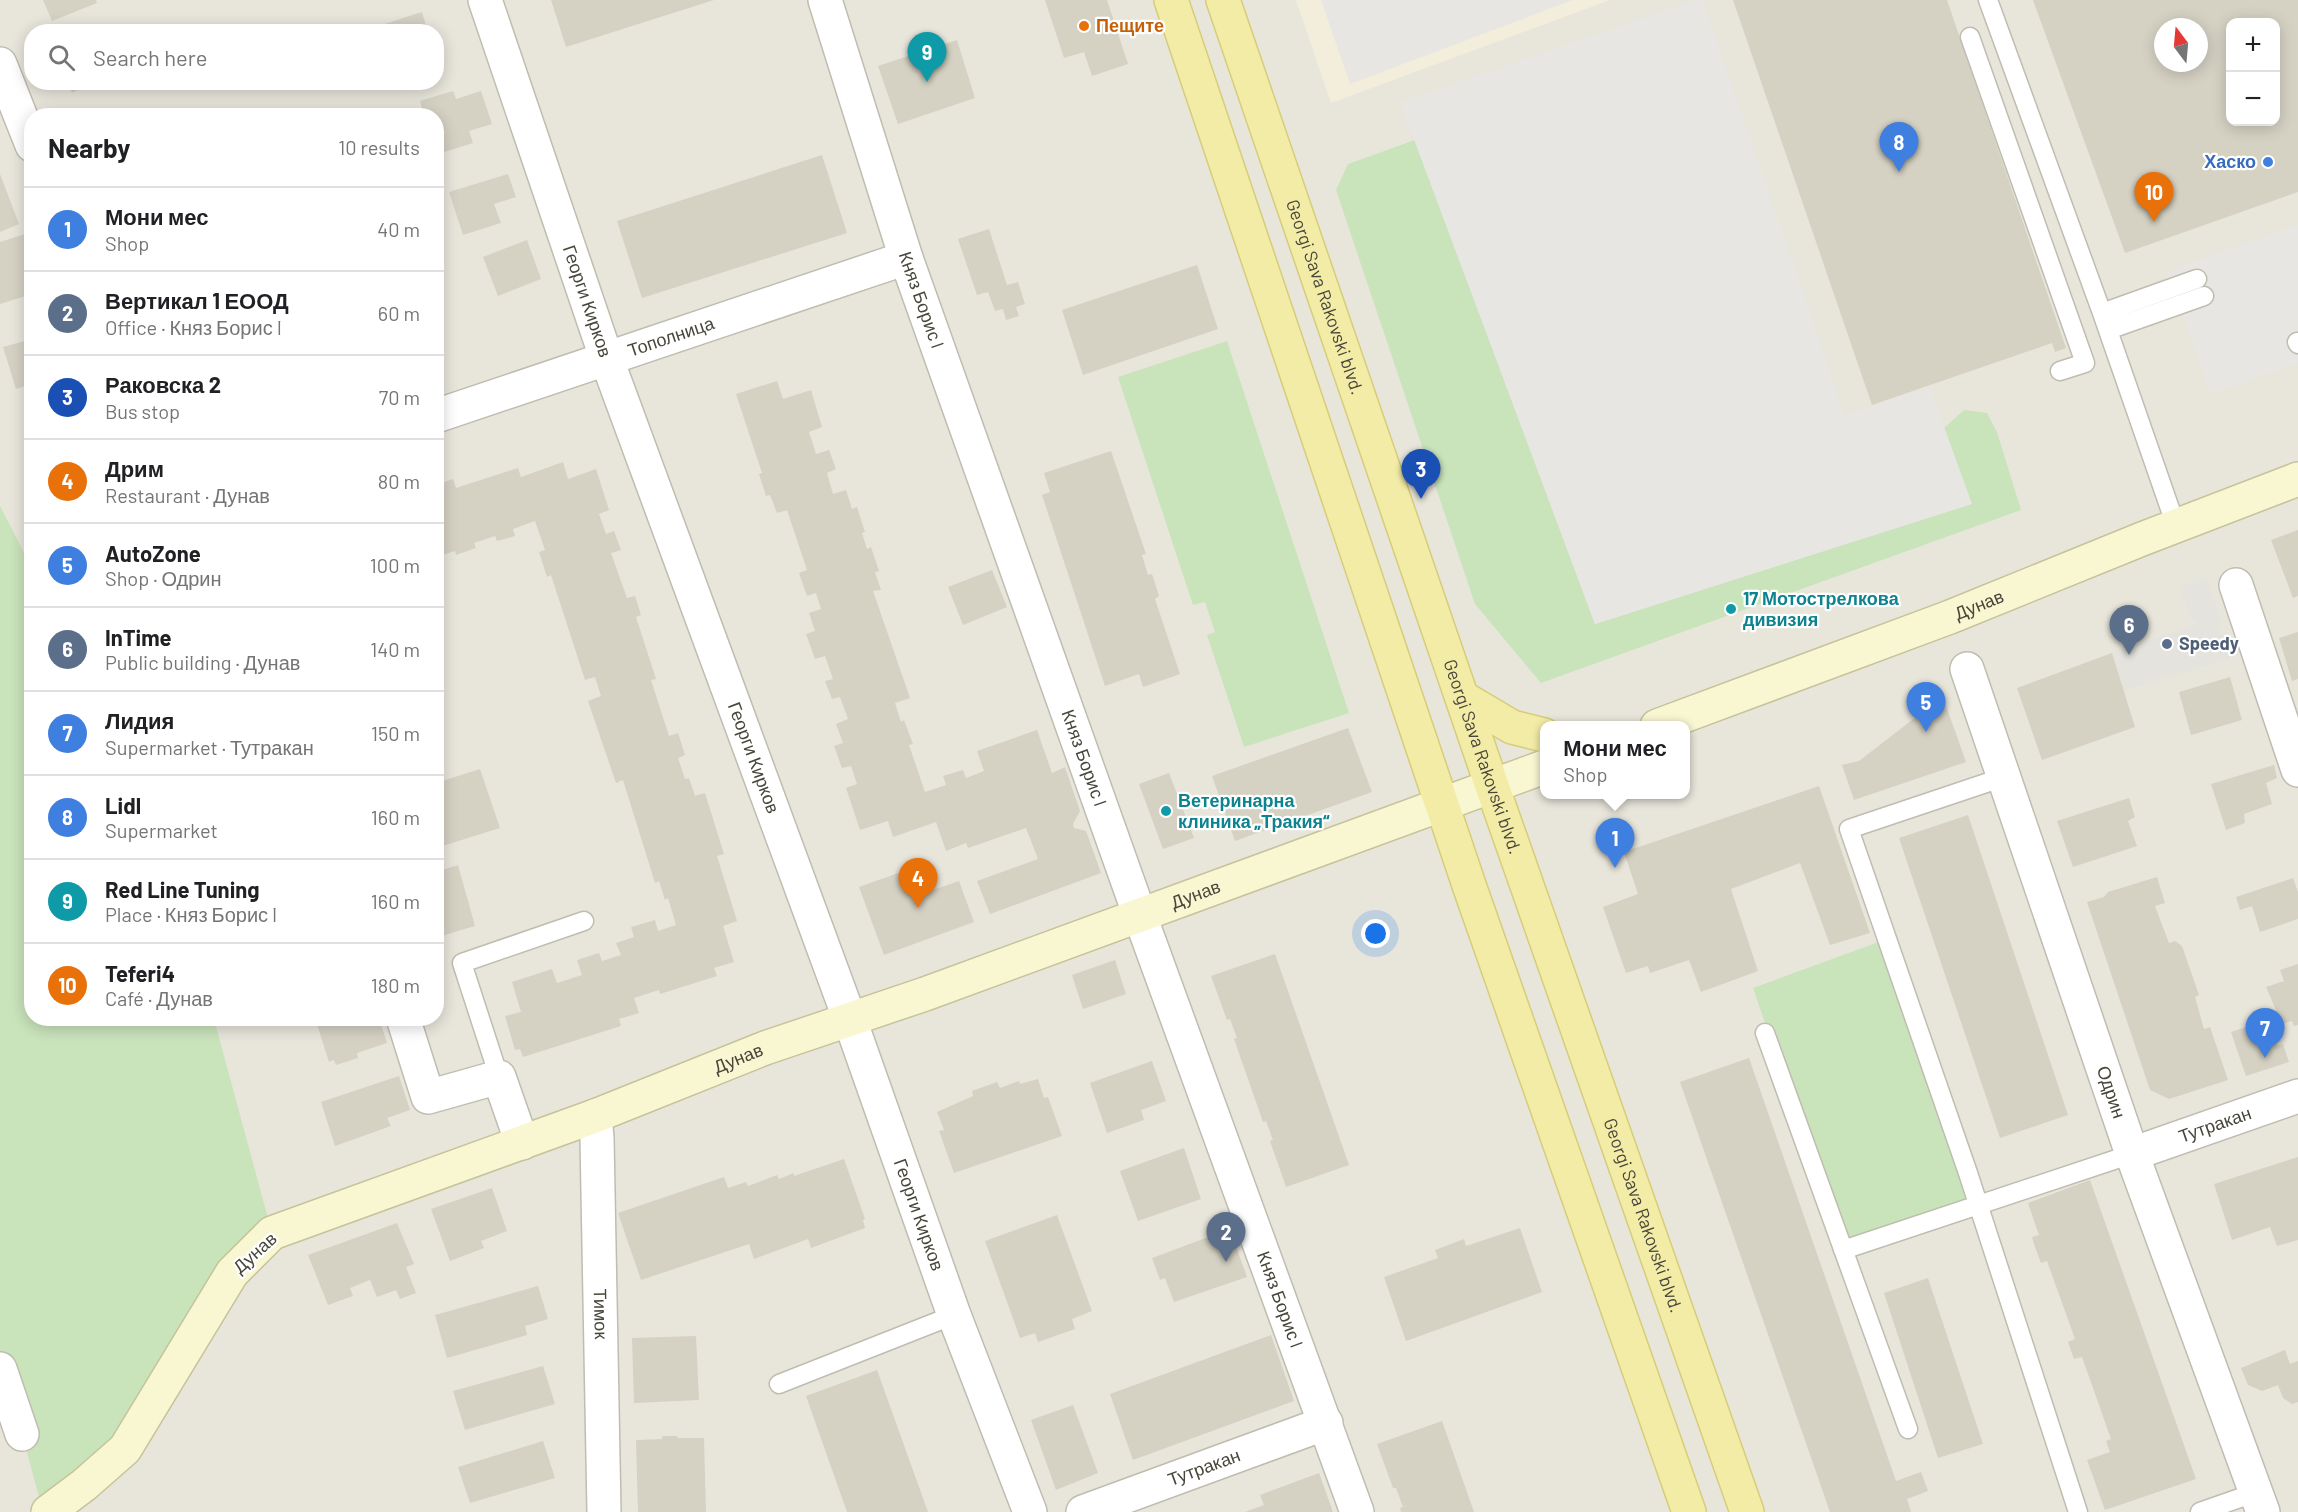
<!DOCTYPE html>
<html lang="en">
<head>
<meta charset="utf-8">
<style>
	body { margin:0; font-family:Barlow,sans-serif; background:#f6f6f6; color:#202124 }
	.controls { position:absolute; right:18px; top:18px; display:grid; overflow:hidden; border-radius:12px; box-shadow:0 3px 15px #0003 }
	.controls button { width:54px; height:54px; display:grid; place-items:center; padding:0; border:0; border-bottom:2px solid #e0e0e0; background:#fff; color:#202124; font:30px sans-serif }
	.compass { position:absolute; left:2154px; top:18px; width:54px; height:54px; border-radius:50%; background:#fff; box-shadow:0 3px 15px #0003; rotate:344deg }
	.you { position:absolute; left:1376px; top:934px; width:21px; height:21px; margin:-15px; border:4px solid #fff; border-radius:50%; background:#1a73e8; box-shadow:0 0 0 9px #1a73e833 }
	.badge { display:grid; place-items:center; width:39px; height:39px; border-radius:50%; background:#e07238; color:#fff; font-size:20px; font-weight:700 }
	.pin { position:absolute; translate:-50% -50px; filter:drop-shadow(0 2px 3px #0008) }
	.pin::after { content:''; position:absolute; top:32px; width:21px; height:18px; background:inherit; clip-path:polygon(0 0,100% 0,50% 100%) }
	.popup { position:absolute; left:1540px; top:721px; width:150px; height:78px; box-sizing:border-box; display:grid; place-content:center; border-radius:12px; background:#fff; filter:drop-shadow(0 2px 4px #0005); font-size:20px; white-space:nowrap; color:#757577 }
	.popup b { font-size:22px; color:#202124 }
	.popup::after { content:''; position:absolute; left:50%; top:100%; margin-left:-12px; border:12px solid transparent; border-top-color:#fff }
	.list { margin:0; padding:0; list-style:none }
	h2 { display:flex; justify-content:space-between; align-items:center; height:78px; margin:0; padding:0 24px; font-size:26px }
	h2 small { font-size:20px; font-weight:400; color:#757577 }
	.list li { display:grid; grid-template-columns:39px 1fr auto; gap:18px; align-items:center; box-sizing:border-box; height:84px; padding:0 24px; border-top:2px solid #e0e0e0 }
	.list b { display:block; font-size:22px; white-space:nowrap }
	.list p { margin:0; font-size:20px; white-space:nowrap; color:#757577 }
	.list em { font-size:20px; font-style:normal; color:#757577 }
	.icon { flex:none; width:33px; height:33px; fill:none; stroke:currentColor; stroke-width:2; stroke-linecap:round; stroke-linejoin:round }
	.map { position:relative; flex:none; width:2298px; height:1512px; overflow:hidden }
	.search { position:absolute; background:#fff; box-shadow:0 3px 15px #0003; left:24px; top:24px; width:420px; height:66px; display:flex; align-items:center; gap:15px; box-sizing:border-box; padding:0 21px; border-radius:24px; color:#757577; font-size:22px }
	.panel { position:absolute; background:#fff; box-shadow:0 3px 15px #0003; left:24px; top:108px; width:420px; height:918px; border-radius:24px }
	.map>svg:first-child { display:block }
</style>
</head>
<body>
<div class="map">
<svg width="2298" height="1512" viewBox="0 0 2298 1512">
	<rect width="100%" height="100%" fill="#f4f4ed"/>
	<path fill="#e8e6db" fill-rule="evenodd" d="M0,0H2298V1512H0ZM2230,22H2276V122H2230ZM2163,27H2199V63H2163ZM32,32H436V82H32ZM32,116H436V1018H32ZM1544,726H1686V794H1544Z"/>
	<path fill="#f3eedb" d="M1296,0H1610L1331,103Z"/>
	<path fill="#e4e3de" d="M2206,578L2222,621L2217,623L2225,644L2229,643L2234,657L2124,691L2112,653L2196,624L2195,618L2191,619L2180,587Z"/>
	<path fill="#c9e3bb" d="M1415,140L1595,624L1971,504L1944,428L1964,410L1987,413L1997,432L2021,510L1541,683L1475,604L1336,190L1348,164Z
		M1227,341L1349,713L1244,747L1207,635L1215,632L1205,602L1193,605L1118,377Z
		M0,506L31,566L32,1018L214,1019L272,1233L152,1408L43,1512L22,1434L0,1369Z
		M1887,939L1977,1206L1843,1250L1753,988Z"/>
	<path fill="#e7e6e3" d="M1321,0H1573L1350,84Z
		M1697,0H1703L1844,415L1930,388L1972,504L1595,624L1400,102Z
		M2298,225V363L2211,394L2167,272Z"/>
	<path fill="#d5d1c3" fill-rule="evenodd" d="M43,0H96L97,3L52,21Z
		M551,0H714L566,47Z
		M1045,0H1107L1128,64L1092,76L1084,52L1064,58Z
		M1733,0H1947L2066,348L2055,352L2052,343L1872,405Z
		M2033,0H2298V192L2125,253ZM2230,22H2276V122H2230ZM2163,27H2199V63H2163Z
		M422,12L428,32H376L375,27Z
		M957,40L975,98L898,124L878,66Z
		M67,82H93L72,93Z
		M453,91L456,99L481,91L492,124L469,131L473,143L438,154L436,116H424L420,101Z
		M822,155L847,233L642,298L617,221Z
		M0,174L19,224L0,232Z
		M508,174L516,197L494,204L501,223L463,235L449,192Z
		M989,229L1007,285L1018,282L1025,304L1016,307L1019,316L1006,320L1003,309L995,311L988,292L977,295L958,239Z
		M25,234L32,255V294L0,304V242Z
		M527,240L541,279L498,296L483,257Z
		M1197,265L1218,329L1083,375L1062,310Z
		M32,339V384L16,389L3,347Z
		M777,381L783,399L811,390L822,427L809,432L816,454L829,450L836,469L827,473L833,494L846,490L852,509L857,507L865,532L862,533L867,549L871,547L879,571L875,572L881,590L873,591L910,698L895,703L901,722L904,720L913,744L909,745L925,792L946,785L943,776L963,770L966,778L984,771L977,751L1037,730L1052,773L1065,767L1080,811L1073,824L1074,828L1086,831L1101,873L990,914L977,881L1038,859L1026,828L968,848L966,843L946,851L936,822L893,837L888,821L860,830L846,788L857,784L851,766L842,768L834,746L843,743L836,724L848,719L840,697L832,699L825,681L833,679L825,656L815,659L806,634L815,631L809,613L821,609L816,593L807,596L799,573L807,570L787,510L777,513L770,495L766,496L759,474L762,473L736,394Z
		M1111,451L1146,554L1142,555L1148,575L1152,574L1159,596L1155,599L1180,674L1143,687L1139,674L1105,686L1042,495L1050,492L1044,473Z
		M563,462L568,479L596,469L609,510L599,514L606,534L614,531L621,550L611,553L627,598L635,596L641,615L636,617L656,679L651,680L669,736L678,733L685,755L678,758L685,779L689,778L695,796L705,793L724,854L717,856L737,921L723,926L734,962L714,968L717,976L660,994L659,990L634,998L639,1013L619,1019L621,1026L523,1057L520,1049L515,1050L505,1016L521,1012L512,982L552,969L557,983L582,975L577,960L599,953L602,961L621,955L616,943L634,937L631,927L655,920L658,931L676,925L668,898L665,900L659,881L655,883L623,780L616,783L588,701L601,696L595,677L585,680L551,575L547,577L539,552L545,550L535,521L513,529L515,536L497,541L495,536L474,543L476,548L456,555L455,551L436,557V485L453,479L456,488L518,468L521,477Z
		M2298,530V596L2293,598L2271,540Z
		M992,570L1007,607L963,625L948,587Z
		M2298,632V679L2292,681L2279,638Z
		M2112,653L2135,727L2042,760L2017,688Z
		M2230,677L2242,720L2191,735L2179,692Z
		M1944,700L1966,762L1854,800L1842,765L1859,761L1934,703Z
		M1348,728L1372,792L1235,841L1212,776Z
		M2274,765L2277,778L2266,783L2272,804L2244,814L2245,823L2226,830L2211,784Z
		M480,769L500,828L436,848V783Z
		M1169,773L1194,838L1163,849L1139,784Z
		M1819,786L1870,933L1830,945L1800,863L1731,889L1758,971L1701,992L1689,960L1650,973L1648,966L1626,973L1603,907L1638,894L1624,852Z
		M2129,798L2135,817L2128,821L2137,846L2073,867L2057,821Z
		M1968,815L2068,1115L2000,1138L1899,838Z
		M458,865L475,926L438,937L436,872Z
		M904,871L909,887L921,884L924,893L959,881L974,922L884,955L859,887Z
		M2157,877L2165,903L2155,906L2169,943L2175,941L2182,946L2199,995L2195,997L2204,1029L2210,1027L2228,1080L2169,1099L2150,1090L2087,902L2104,897L2108,892Z
		M2293,878L2298,892V919L2260,932L2252,906L2240,910L2236,897Z
		M1275,954L1349,1165L1286,1187L1270,1141L1273,1140L1266,1121L1263,1122L1234,1039L1237,1038L1230,1019L1227,1020L1211,976Z
		M1115,960L1126,994L1083,1009L1072,975Z
		M2298,964V1025L2294,1026L2292,1021L2282,1024L2266,987L2284,981L2280,970Z
		M315,1018H379L387,1043L357,1053L358,1058L336,1065L334,1060L329,1062Z
		M2267,1020L2277,1046L2283,1044L2289,1062L2246,1076L2231,1032Z
		M1749,1058L1896,1481L1921,1472L1928,1491L1907,1499L1911,1512H1830L1680,1082Z
		M1152,1061L1166,1101L1141,1110L1144,1120L1107,1133L1090,1083Z
		M399,1076L410,1110L387,1118L391,1126L335,1146L321,1102Z
		M1038,1079L1044,1098L1048,1097L1062,1136L954,1173L939,1131L944,1130L937,1112L973,1096L972,1091L997,1082L1000,1088L1019,1081L1020,1084Z
		M1184,1148L1201,1199L1138,1221L1120,1171Z
		M2298,1157V1240L2277,1246L2270,1227L2232,1240L2214,1184Z
		M844,1159L865,1219L863,1220L865,1228L811,1248L808,1239L754,1259L749,1244L641,1280L618,1213L724,1177L728,1188L746,1182L748,1186L777,1175L779,1179L794,1173V1176Z
		M2090,1180L2196,1479L2105,1510L2087,1460L2110,1452L2106,1441L2111,1439L2082,1357L2074,1359L2068,1342L2075,1339L2047,1261L2041,1263L2035,1247L2032,1237L2039,1235L2028,1203Z
		M492,1188L507,1231L481,1241L484,1248L450,1261L431,1209Z
		M1057,1215L1092,1311L1072,1319L1075,1329L1038,1342L1035,1333L1020,1338L985,1241Z
		M397,1223L414,1264L406,1267L416,1293L400,1299L396,1290L377,1297L370,1280L350,1288L353,1296L328,1305L308,1255Z
		M1520,1228L1542,1292L1406,1341L1384,1277L1438,1258L1435,1250L1464,1239L1466,1246Z
		M1230,1229V1232L1226,1233L1230,1244H1235L1247,1277L1174,1302L1165,1278L1160,1280L1152,1258Z
		M1928,1278L1983,1444L1938,1458L1884,1293Z
		M538,1286L548,1319L525,1326L527,1335L447,1358L435,1315Z
		M1271,1335L1294,1401L1133,1460L1110,1394Z
		M696,1336L699,1400L634,1403L632,1338Z
		M2285,1350L2290,1364L2298,1361V1402L2292,1404L2283,1398L2278,1385L2262,1391L2248,1385L2241,1368Z
		M543,1366L555,1404L465,1430L453,1391Z
		M877,1370L928,1512H847L806,1396Z
		M1073,1405L1098,1473L1056,1490L1031,1420Z
		M1442,1421L1474,1512H1401L1400,1508L1403,1507L1396,1488H1393L1377,1444Z
		M662,1436H677L678,1438H704L706,1512H638L636,1440L662,1439Z
		M543,1441L555,1478L470,1503L458,1467Z
		M1319,1473L1333,1512H1245L1264,1505L1260,1495Z"/>
	<g fill="none" stroke-linecap="round" stroke-linejoin="round">
		<defs>
			<path id="service" d="M1988,0L2102,313L2176,526
				M1970,37L2085,363L2060,371
				M2102,313L2197,279
				M2108,330L2204,296
				M2297,342L2298,344
				M2004,777L1849,829L1968,1173L2078,1512
				M1765,1033L1908,1429
				M499,1077L462,963L584,921
				M1843,1250L2132,1154
				M779,1384L954,1315
				M2200,1512L2257,1492"/>
			<g id="minor">
				<path id="s1" d="M485,0L607,360L850,1020L954,1315L1030,1512"/>
				<path id="s2" d="M825,0L906,258L1140,916L1357,1512"/>
				<path d="M0,64L32,145"/>
				<path id="s3" d="M436,416L906,258"/>
				<path d="M2236,585L2298,770"/>
				<path id="s4" d="M1967,669L2132,1154L2263,1512"/>
				<path d="M403,1018L428,1097L499,1077L522,1143"/>
				<path id="s5" d="M595,1116L597,1138L604,1512"/>
				<path id="s6" d="M2132,1154L2298,1096"/>
				<path d="M0,1369L22,1434"/>
				<path id="s7" d="M1083,1512L1326,1423"/>
			</g>
			<g id="secondary">
				<path id="s8" d="M1657,726L1950,617L2142,539L2298,479"/>
				<path id="s9" d="M48,1512L84,1485L125,1449L232,1273L272,1233L595,1116L765,1048L925,994L1544,767"/>
			</g>
			<g id="primary">
				<path d="M1171,0L1470,888L1689,1512"/>
				<path id="s10" d="M1223,0L1492,786L1747,1512"/>
				<path d="M1463,698L1512,727L1544,735"/>
			</g>
		</defs>
		<use href="#service" stroke="#bfbdb0" stroke-width="21"/>
		<use href="#minor" stroke="#bfbdb0" stroke-width="36"/>
		<use href="#secondary" stroke="#c6c39b" stroke-width="36"/>
		<use href="#primary" stroke="#d6cd79" stroke-width="36"/>
		<use href="#service" stroke="#fff" stroke-width="18"/>
		<use href="#minor" stroke="#fff" stroke-width="33"/>
		<use href="#secondary" stroke="#f9f7d2" stroke-width="33"/>
		<use href="#primary" stroke="#f3eca7" stroke-width="33"/>
	</g>
	<circle fill="#e8710a" stroke="#fff" stroke-width="2" cx="1084" cy="26" r="6"/>
	<circle fill="#3f7fe0" stroke="#fff" stroke-width="2" cx="2268" cy="162" r="6"/>
	<g fill="#0f9aa8" stroke="#fff" stroke-width="2">
		<circle cx="1731" cy="609" r="6"/>
		<circle cx="1166" cy="811" r="6"/>
	</g>
	<circle fill="#5c6f8a" stroke="#fff" stroke-width="2" cx="2167" cy="644" r="6"/>
	<g text-anchor="middle" stroke-width="4.5" stroke-linejoin="round" paint-order="stroke">
		<g font-size="18" font-weight="bold" fill="#c56008" stroke="#fff" text-anchor="start">
			<text x="1096" y="32">Пещите</text>
		</g>
		<g font-size="18" font-weight="bold" fill="#366cbe" stroke="#fff" text-anchor="end">
			<text x="2256" y="168">Хаско</text>
		</g>
		<g font-size="18" fill="#48463b" stroke="#fff">
			<text dy="6" stroke="none"><textPath href="#s10" startOffset="314">Georgi Sava Rakovski blvd.</textPath></text>
			<text dy="6" stroke="none"><textPath href="#s2" startOffset="315">Княз Борис I</textPath></text>
			<text dy="6" stroke="none"><textPath href="#s1" startOffset="318">Георги Кирков</textPath></text>
			<text dy="6" stroke="none"><textPath href="#s3" startOffset="248">Тополница</textPath></text>
			<text dy="6" stroke="none"><textPath href="#s8" startOffset="344">Дунав</textPath></text>
			<text dy="6" stroke="none"><textPath href="#s10" startOffset="800">Georgi Sava Rakovski blvd.</textPath></text>
			<text dy="6" stroke="none"><textPath href="#s1" startOffset="804">Георги Кирков</textPath></text>
			<text dy="6" stroke="none"><textPath href="#s2" startOffset="801">Княз Борис I</textPath></text>
			<text dy="6" stroke="none"><textPath href="#s9" startOffset="1346">Дунав</textPath></text>
			<text dy="6" stroke="none"><textPath href="#s9" startOffset="860">Дунав</textPath></text>
			<text dy="6" stroke="none"><textPath href="#s4" startOffset="447">Одрин</textPath></text>
			<text dy="6" stroke="none"><textPath href="#s6" startOffset="88">Тутракан</textPath></text>
			<text dy="6" stroke="none"><textPath href="#s1" startOffset="1290">Георги Кирков</textPath></text>
			<text dy="6" stroke="none"><textPath href="#s10" startOffset="1286">Georgi Sava Rakovski blvd.</textPath></text>
			<text transform="translate(255 1253) rotate(-42)" y="6">Дунав</text>
			<text dy="6" stroke="none"><textPath href="#s2" startOffset="1377">Княз Борис I</textPath></text>
			<text dy="6" stroke="none"><textPath href="#s5" startOffset="198">Тимок</textPath></text>
			<text dy="6" stroke="none"><textPath href="#s7" startOffset="129">Тутракан</textPath></text>
		</g>
		<g font-size="18" font-weight="bold" fill="#0d838f" stroke="#fff" text-anchor="start">
			<text x="1743" y="605">17 Мотострелкова<tspan x="1743" dy="21">дивизия</tspan></text>
			<text x="1178" y="807">Ветеринарна<tspan x="1178" dy="21">клиника „Тракия“</tspan></text>
		</g>
		<g font-size="18" font-weight="bold" fill="#4e5e75" stroke="#fff" text-anchor="start">
			<text x="2179" y="650">Speedy</text>
		</g>
	</g>
</svg>
<div class="controls">
<button>+</button>
<button>−</button>
</div>
<svg class="compass" viewBox="-18 -18 36 36"><path d="M0-13l5 13h-10z" fill="#e53935"/><path d="M0 13l5-13h-10z" fill="#757577"/></svg>
<div class="you"></div>
<div class="pin badge" style="left:1615px;top:868px;background:#3f7fe0">1</div>
<div class="popup"><b>Мони мес</b>Shop</div>
<div class="pin badge" style="left:1226px;top:1262px;background:#5c6f8a">2</div>
<div class="pin badge" style="left:1421px;top:499px;background:#1a4fb4">3</div>
<div class="pin badge" style="left:918px;top:908px;background:#e8710a">4</div>
<div class="pin badge" style="left:1926px;top:732px;background:#3f7fe0">5</div>
<div class="pin badge" style="left:2129px;top:655px;background:#5c6f8a">6</div>
<div class="pin badge" style="left:2265px;top:1058px;background:#3f7fe0">7</div>
<div class="pin badge" style="left:1899px;top:172px;background:#3f7fe0">8</div>
<div class="pin badge" style="left:927px;top:82px;background:#0f9aa8">9</div>
<div class="pin badge" style="left:2154px;top:222px;background:#e8710a">10</div>
<div class="search"><svg class="icon" aria-label="search" viewBox="0 0 24 24"><circle cx="10" cy="10" r="6"/><path d="M15 15l6 6"/></svg>Search here</div>
<section class="panel">
<h2>Nearby<small>10 results</small></h2>
<ul class="list">
<li><span class="badge" style="background:#3f7fe0">1</span><div><b>Мони мес</b><p>Shop</p></div><em>40 m</em></li>
<li><span class="badge" style="background:#5c6f8a">2</span><div><b>Вертикал 1 ЕООД</b><p>Office · Княз Борис I</p></div><em>60 m</em></li>
<li><span class="badge" style="background:#1a4fb4">3</span><div><b>Раковска 2</b><p>Bus stop</p></div><em>70 m</em></li>
<li><span class="badge" style="background:#e8710a">4</span><div><b>Дрим</b><p>Restaurant · Дунав</p></div><em>80 m</em></li>
<li><span class="badge" style="background:#3f7fe0">5</span><div><b>AutoZone</b><p>Shop · Одрин</p></div><em>100 m</em></li>
<li><span class="badge" style="background:#5c6f8a">6</span><div><b>InTime</b><p>Public building · Дунав</p></div><em>140 m</em></li>
<li><span class="badge" style="background:#3f7fe0">7</span><div><b>Лидия</b><p>Supermarket · Тутракан</p></div><em>150 m</em></li>
<li><span class="badge" style="background:#3f7fe0">8</span><div><b>Lidl</b><p>Supermarket</p></div><em>160 m</em></li>
<li><span class="badge" style="background:#0f9aa8">9</span><div><b>Red Line Tuning</b><p>Place · Княз Борис I</p></div><em>160 m</em></li>
<li><span class="badge" style="background:#e8710a">10</span><div><b>Teferi4</b><p>Café · Дунав</p></div><em>180 m</em></li>
</ul>
</section>
</div>
</body>
</html>
